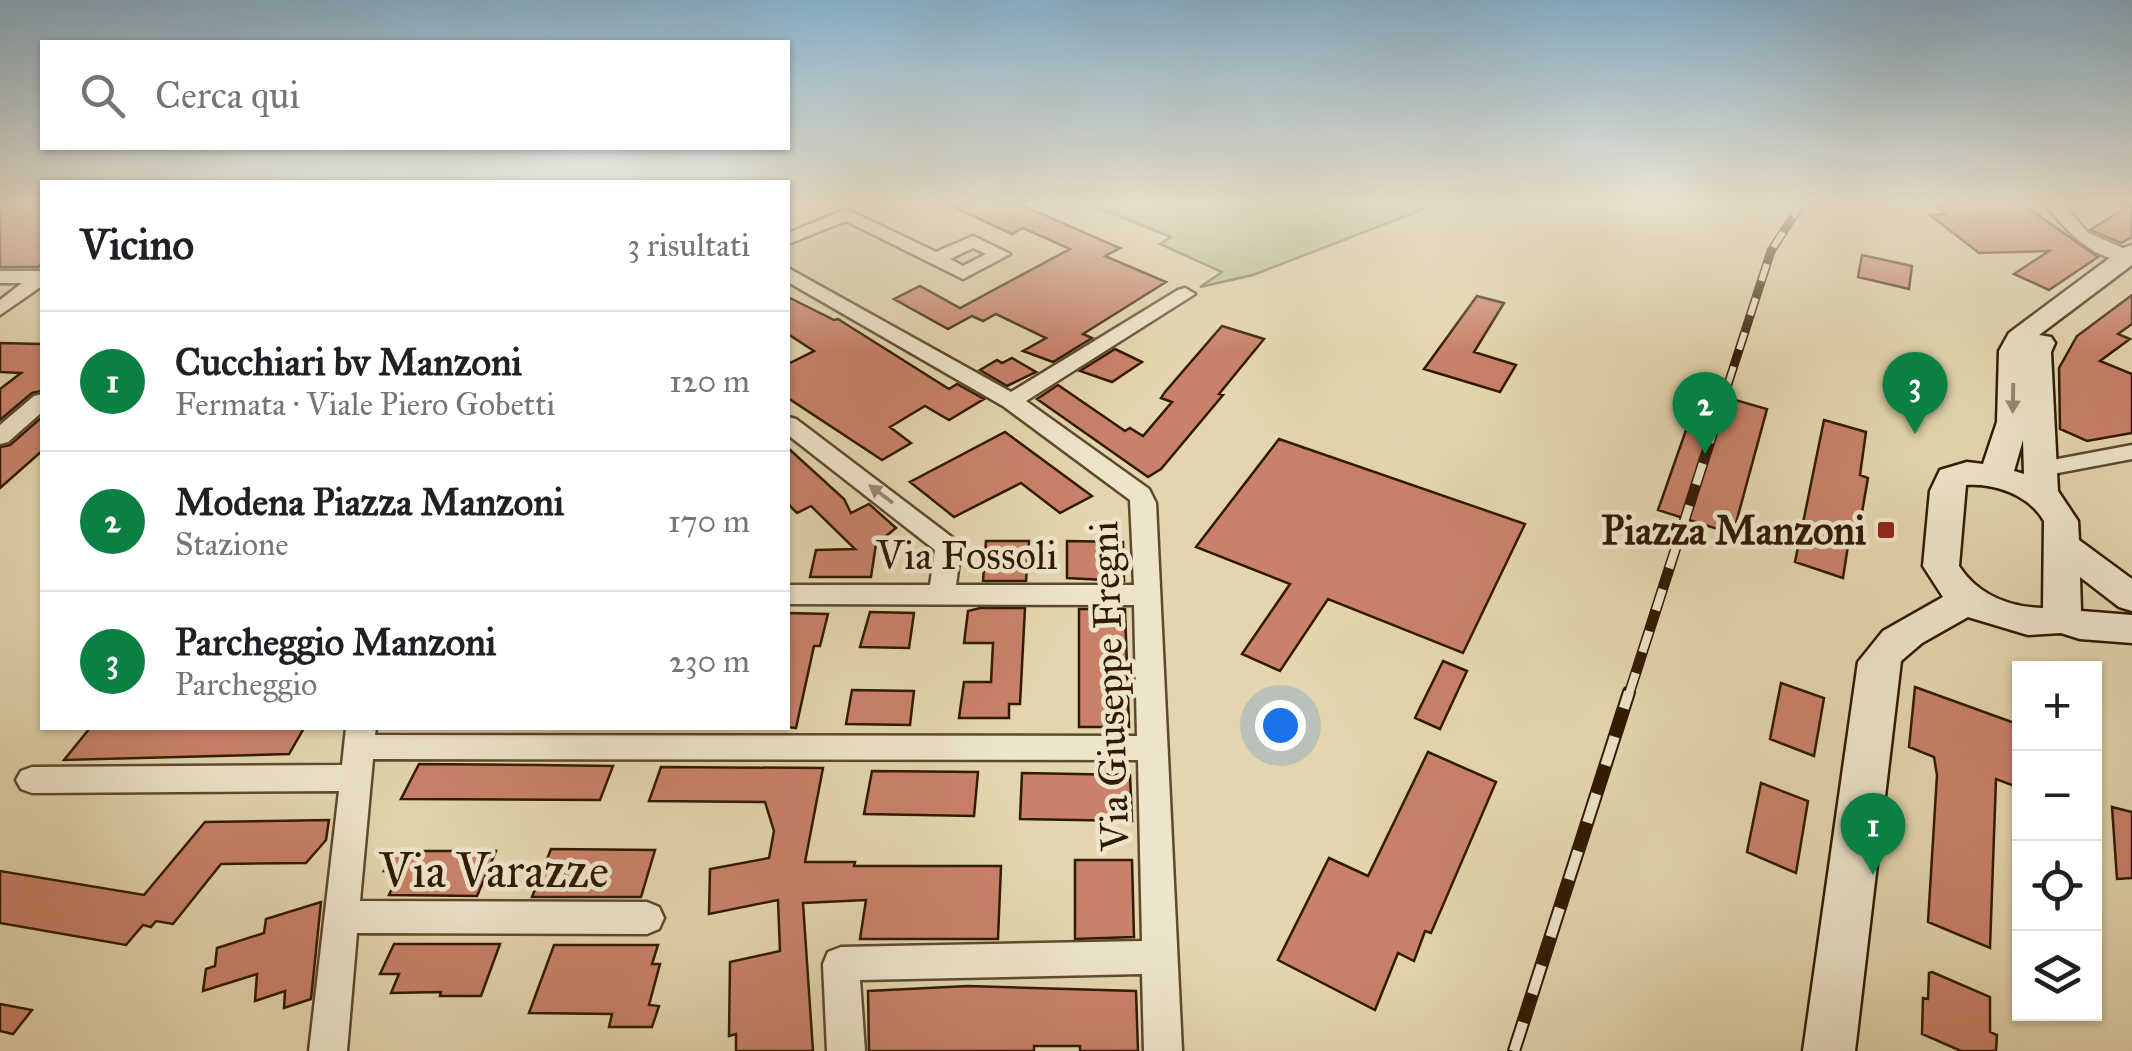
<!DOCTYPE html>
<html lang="it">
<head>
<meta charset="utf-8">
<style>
	body { margin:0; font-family:"IM FELL Great Primer",serif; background:#f2f2f2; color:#202124 }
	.controls { position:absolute; right:30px; bottom:30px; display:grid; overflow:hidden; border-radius:0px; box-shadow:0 2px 8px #0004 }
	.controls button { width:90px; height:90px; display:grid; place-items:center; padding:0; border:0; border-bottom:2px solid #e0e0e0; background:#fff; color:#202124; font:50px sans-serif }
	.you { position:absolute; left:1280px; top:725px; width:35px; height:35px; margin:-25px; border:8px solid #fff; border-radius:50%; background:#1a73e8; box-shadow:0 0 0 15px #1a73e833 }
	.badge { display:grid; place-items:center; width:65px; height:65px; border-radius:50%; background:#0b8043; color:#fff; font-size:32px; font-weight:700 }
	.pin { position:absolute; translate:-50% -82px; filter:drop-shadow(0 2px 5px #0008) }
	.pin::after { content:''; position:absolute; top:52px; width:35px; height:30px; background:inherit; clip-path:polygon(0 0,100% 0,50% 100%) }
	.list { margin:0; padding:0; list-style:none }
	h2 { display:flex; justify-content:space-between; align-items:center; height:130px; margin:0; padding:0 40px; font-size:42px }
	h2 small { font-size:32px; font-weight:400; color:#757577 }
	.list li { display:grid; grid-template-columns:65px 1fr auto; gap:30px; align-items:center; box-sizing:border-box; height:140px; padding:0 40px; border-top:2px solid #e0e0e0 }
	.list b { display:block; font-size:38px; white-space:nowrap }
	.list p { margin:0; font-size:32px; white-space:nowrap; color:#757577 }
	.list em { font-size:32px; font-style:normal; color:#757577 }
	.icon { flex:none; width:55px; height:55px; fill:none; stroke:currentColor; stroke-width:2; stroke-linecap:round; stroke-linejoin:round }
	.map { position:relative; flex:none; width:2132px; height:1051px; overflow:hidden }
	.search { position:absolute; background:#fff; box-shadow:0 2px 8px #0004; left:40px; top:40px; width:750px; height:110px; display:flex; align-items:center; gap:25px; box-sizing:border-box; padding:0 35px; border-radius:0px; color:#757577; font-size:38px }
	.panel { position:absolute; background:#fff; box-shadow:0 2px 8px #0004; left:40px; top:180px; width:750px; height:550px; border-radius:0px }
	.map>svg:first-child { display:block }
</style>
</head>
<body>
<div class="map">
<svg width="2132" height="1051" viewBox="0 0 2132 1051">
	<rect width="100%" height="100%" fill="#e3d5ad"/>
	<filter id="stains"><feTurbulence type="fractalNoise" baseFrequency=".002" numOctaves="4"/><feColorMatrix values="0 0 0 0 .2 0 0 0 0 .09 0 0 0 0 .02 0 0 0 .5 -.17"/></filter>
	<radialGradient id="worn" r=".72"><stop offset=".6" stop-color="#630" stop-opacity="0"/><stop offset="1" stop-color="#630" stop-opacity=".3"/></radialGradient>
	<path fill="#b0be8d" stroke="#706c48" stroke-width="2.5" d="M1089,204H1437L1253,275L1200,287L1222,272L1160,244L1171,237Z"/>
	<path fill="#c98169" stroke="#311a02" stroke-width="2.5" d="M0,204H42V264L38,267H0Z
		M947,204H1019L1120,248L1105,256L1166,282L1083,334L1092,338L1053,362L1023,351L1046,338L996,314L983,321L972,316L948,329L894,299L920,286L960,308L1070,249L1023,228L1012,234Z
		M1933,204L2024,205L2098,257L2049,290L2014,274L2049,251L1979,253L1930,215L1945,214Z
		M2132,204V237L2121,243L2090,230Z
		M1862,255L1912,266L1909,289L1858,277Z
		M2132,295V324L2118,334L2130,339L2100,361L2132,374V433L2087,441L2060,429L2059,368L2077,336Z
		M1477,296L1504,303L1474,352L1516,365L1500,392L1424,369Z
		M788,297L834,320L838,319L949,389L957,384L984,399L949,420L925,406L890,427L911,443L882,460L788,398V364L814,351L788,334Z
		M1222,326L1264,339L1219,394L1223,395L1161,469L1148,477L1037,399L1058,385L1125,431L1130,428L1143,436L1172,402L1161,398L1165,392Z
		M0,343L42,344V391L32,393L0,420V389L21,373L0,372Z
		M1115,349L1142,362L1112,382L1080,371Z
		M1012,358L1036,372L1007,386L980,370L997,360L1002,363Z
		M1700,390L1767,409L1733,534L1658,510Z
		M42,417V451L0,488V447L10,445Z
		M1824,420L1866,432L1860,475L1868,478L1861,518L1859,528L1851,526L1843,578L1795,562Z
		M1005,432L1092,496L1060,513L1021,483L954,517L910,482Z
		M1279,439L1525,524L1463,653L1328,599L1280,671L1242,654L1290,584L1196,547Z
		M788,448L844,499L851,513L869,504L896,528L876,544L871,577H810L816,550L855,549L811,506L797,513L788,504Z
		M986,541H1029L1026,581H983Z
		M1067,541L1123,542L1124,581L1067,578Z
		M980,608H1025L1020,704H1009V718H959L964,682H991L993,643H964L968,611Z
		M1079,609H1125L1129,727H1079Z
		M870,612L914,613L909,648L860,647Z
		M788,613L828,614L820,646H814L796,728L788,727Z
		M1443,661L1467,671L1440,729L1415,718Z
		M1781,683L1824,698L1814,756L1770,739Z
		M1915,687L2020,725V788L1996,779L1990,948L1928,922L1937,775L1934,757L1909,747Z
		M852,690L914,691L910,725L846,724Z
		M90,728H304L289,754L64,760Z
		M1428,752L1496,782L1431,933L1425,931L1414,961L1398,953L1375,1010L1278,960L1329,858L1368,876Z
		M419,764L537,765L613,766L600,800L401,799Z
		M661,767L823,768L805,862H855L854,866H1001L998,939H860L866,900L803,903L813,1051H736V1034L729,1036L730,962L780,951L778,900L709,914L710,869L769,858L774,831L765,802L649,801Z
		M872,771L978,772L974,816L864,814Z
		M1022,773L1130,775L1132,821L1020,819Z
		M1761,783L1808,801L1796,873L1747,852Z
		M2112,807L2132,812V878L2117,879Z
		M329,820L326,840L306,863L221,864L173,924L156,921L151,927L143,925L126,945L0,923V871L144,895L205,822Z
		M551,849L655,850L641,897H532Z
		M394,851H496L477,896L389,895L400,871H384Z
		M1075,860H1132L1134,937L1075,939Z
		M321,902L311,999L284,1008L285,991L255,1001L257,974L203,991L206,969L215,966L217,948L264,933L266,919Z
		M394,944H500L481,996H440L441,992L391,993L399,974H380Z
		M554,945H658L652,964H660L649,1005L659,1006L652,1027H609L612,1014L529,1013Z
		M1932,972L1990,997V1032L1997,1035L1996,1051H1961L1922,1034L1923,998L1928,999L1929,973Z
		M968,986L1136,991L1138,1051H1080V1046H1034V1051H869L868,991Z
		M0,1004L32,1010L13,1034L0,1031Z"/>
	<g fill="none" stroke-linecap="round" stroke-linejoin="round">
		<defs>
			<path id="street" d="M2045,204H2063L2088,233L2132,252V261C2096,263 2065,230 2045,204Z
				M846,209L936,252L973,236L1010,254L963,279L846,221L788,244V233ZM973,248L986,254L963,266L950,259Z
				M788,268L1011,392L1178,290L1185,288L1195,294L1026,401L1149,489L1156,503L1182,1051H1144L1142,974L860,980L865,1051H827L823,964L828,952L841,947L1142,941L1138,760L373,759L360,901L647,902L659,907L664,918L659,929L647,934L357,933L347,1051H309L339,791L32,793L21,789L16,780L21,771L32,767L342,765L346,728H376L375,735L1137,736L1134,605L788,604V585H930L935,550L788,435V417L796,419L957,541L961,547L956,585H1134L1130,500L1003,406L788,282Z
				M0,271H42V286L0,315V300L22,283H0Z
				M42,394V412L8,442L0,444V425L34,396Z
				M2132,445V459L2042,476L2030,469L2042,462Z"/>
			<path id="secondary" d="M2132,245V265L2039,335L2051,337L2055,343L2051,352L2058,491L2078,521L2079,540L2132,579V611L2119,607L2080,577L2081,611L2132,615V643L2080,639L2061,633L2028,635L1968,617L1922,643L1901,661L1855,1051H1803L1858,662L1883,631L1943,597L1923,566L1930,491L1940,470L1967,462L1983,464L1997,422L1999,351L2009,333L2123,248ZM2023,440L2024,474L2014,471ZM1966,485C1995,483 2029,495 2044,521L2043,608C2009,607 1978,595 1959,566Z"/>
		</defs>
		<use href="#street" stroke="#5e492d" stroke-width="5"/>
		<use href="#secondary" stroke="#311a02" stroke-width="5"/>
		<use href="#street" fill="#ede4ca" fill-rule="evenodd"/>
		<use href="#secondary" fill="#ede4ca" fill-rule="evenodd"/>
		<defs>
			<path id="rail-far2" d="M1717,418L1771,251L1801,204"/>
			<path id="rail-far1" d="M1629,694L1718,416"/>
			<path id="rail" d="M1514,1051L1629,692"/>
		</defs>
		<use href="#rail-far2" stroke="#311a02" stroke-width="9"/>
		<use href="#rail-far1" stroke="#311a02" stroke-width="11"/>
		<use href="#rail" stroke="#311a02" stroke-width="14"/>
		<use href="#rail-far2" stroke="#ede4ca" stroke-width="6" stroke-dasharray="18" stroke-linecap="butt"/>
		<use href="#rail-far1" stroke="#ede4ca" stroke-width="8" stroke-dasharray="22" stroke-linecap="butt"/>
		<use href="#rail" stroke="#ede4ca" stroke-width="10" stroke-dasharray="30" stroke-linecap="butt"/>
	</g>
	<defs><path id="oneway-solid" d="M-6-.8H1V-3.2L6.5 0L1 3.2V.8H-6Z" transform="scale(2.5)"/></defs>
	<g fill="#988970">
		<use href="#oneway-solid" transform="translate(2013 398) rotate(91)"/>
		<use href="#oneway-solid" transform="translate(881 494) rotate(-143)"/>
	</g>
	<linearGradient id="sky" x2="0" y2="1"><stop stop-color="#88b5d3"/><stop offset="0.58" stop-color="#f2ecda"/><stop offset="1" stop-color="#f2ecda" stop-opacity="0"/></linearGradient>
	<rect width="2132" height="351" fill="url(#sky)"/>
	<rect fill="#8f2418" stroke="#ede4ca" stroke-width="4" x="1876" y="520" width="20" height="20" rx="5"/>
	<g text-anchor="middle" stroke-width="9" stroke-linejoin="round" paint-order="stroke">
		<g font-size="40" font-weight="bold" fill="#311a02" stroke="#ede4ca" text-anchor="end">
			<text x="1866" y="544">Piazza Manzoni</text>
		</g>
		<g font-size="40" fill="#311a02" stroke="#ede4ca">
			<text x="967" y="569">Via Fossoli</text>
			<text transform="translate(1109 686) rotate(-92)" y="14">Via Giuseppe Fregni</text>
		</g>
		<g font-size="48" fill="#311a02" stroke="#ede4ca">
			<text x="494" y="887">Via Varazze</text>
		</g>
	</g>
	<rect width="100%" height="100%" filter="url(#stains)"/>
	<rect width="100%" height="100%" fill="url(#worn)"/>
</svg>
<div class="controls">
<button>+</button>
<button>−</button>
<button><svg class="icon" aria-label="locate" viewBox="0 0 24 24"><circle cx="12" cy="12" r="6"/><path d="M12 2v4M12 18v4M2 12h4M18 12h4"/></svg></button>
<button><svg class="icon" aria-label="layers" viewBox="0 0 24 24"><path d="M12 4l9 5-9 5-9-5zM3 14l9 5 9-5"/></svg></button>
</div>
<div class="you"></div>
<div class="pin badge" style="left:1873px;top:875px">1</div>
<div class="pin badge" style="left:1705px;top:454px">2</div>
<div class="pin badge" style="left:1915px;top:434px">3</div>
<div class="search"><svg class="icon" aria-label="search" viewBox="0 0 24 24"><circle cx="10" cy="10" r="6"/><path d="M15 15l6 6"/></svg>Cerca qui</div>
<section class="panel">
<h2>Vicino<small>3 risultati</small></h2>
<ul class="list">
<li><span class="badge">1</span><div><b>Cucchiari bv Manzoni</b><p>Fermata · Viale Piero Gobetti</p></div><em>120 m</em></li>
<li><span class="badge">2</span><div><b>Modena Piazza Manzoni</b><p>Stazione</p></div><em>170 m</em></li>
<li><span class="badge">3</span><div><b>Parcheggio Manzoni</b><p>Parcheggio</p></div><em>230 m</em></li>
</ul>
</section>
</div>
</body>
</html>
